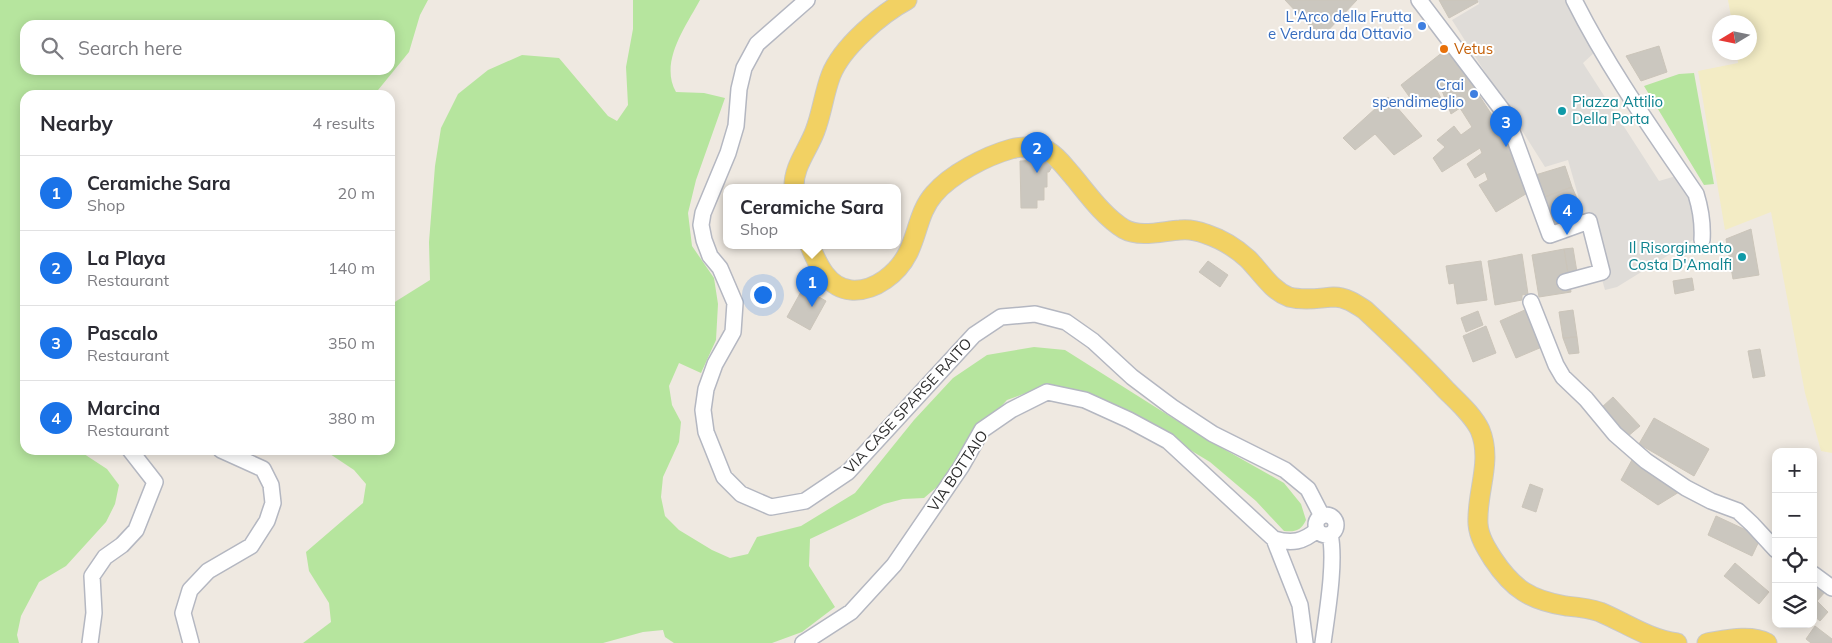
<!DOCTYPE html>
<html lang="en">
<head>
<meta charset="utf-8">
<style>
	body { margin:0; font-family:Mulish,sans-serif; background:#f2f2f3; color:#2b2b33 }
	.controls { position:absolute; right:15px; bottom:15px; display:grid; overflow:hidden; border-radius:10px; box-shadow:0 2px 12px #0003 }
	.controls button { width:45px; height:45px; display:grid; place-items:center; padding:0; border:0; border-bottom:1px solid #e1e1e2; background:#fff; color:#2b2b33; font:25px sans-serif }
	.compass { position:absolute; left:1712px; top:15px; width:45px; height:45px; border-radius:50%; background:#fff; box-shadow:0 2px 12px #0003; rotate:260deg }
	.you { position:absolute; left:762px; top:294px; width:18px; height:18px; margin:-12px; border:4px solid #fff; border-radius:50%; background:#1a73e8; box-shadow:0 0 0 8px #1a73e833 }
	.badge { display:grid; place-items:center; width:32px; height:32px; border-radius:50%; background:#1a73e8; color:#fff; font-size:16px; font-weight:700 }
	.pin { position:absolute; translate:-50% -41px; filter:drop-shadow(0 1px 2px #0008) }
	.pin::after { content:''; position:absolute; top:26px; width:18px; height:15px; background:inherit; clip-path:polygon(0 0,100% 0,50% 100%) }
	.popup { position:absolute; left:723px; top:184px; width:178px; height:65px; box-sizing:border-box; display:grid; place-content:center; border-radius:10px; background:#fff; filter:drop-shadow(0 1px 4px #0005); font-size:16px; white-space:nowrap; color:#7c7c81 }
	.popup b { font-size:19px; color:#2b2b33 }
	.popup::after { content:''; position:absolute; left:50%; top:100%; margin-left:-10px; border:10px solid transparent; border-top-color:#fff }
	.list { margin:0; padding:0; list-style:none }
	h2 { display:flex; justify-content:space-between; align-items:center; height:65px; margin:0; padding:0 20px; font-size:21px }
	h2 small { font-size:16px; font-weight:400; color:#7c7c81 }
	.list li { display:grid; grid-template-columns:32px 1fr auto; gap:15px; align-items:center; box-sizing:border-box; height:75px; padding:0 20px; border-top:1px solid #e1e1e2 }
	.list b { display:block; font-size:19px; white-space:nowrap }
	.list p { margin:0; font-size:16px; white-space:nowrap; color:#7c7c81 }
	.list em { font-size:16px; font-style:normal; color:#7c7c81 }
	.icon { flex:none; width:28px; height:28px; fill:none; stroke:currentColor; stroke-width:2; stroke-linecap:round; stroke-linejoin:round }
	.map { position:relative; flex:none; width:1832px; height:643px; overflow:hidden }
	.search { position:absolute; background:#fff; box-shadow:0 2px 12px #0003; left:20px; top:20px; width:375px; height:55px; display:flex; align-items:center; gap:12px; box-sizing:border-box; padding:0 18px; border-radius:15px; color:#7c7c81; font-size:19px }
	.panel { position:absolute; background:#fff; box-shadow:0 2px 12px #0003; left:20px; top:90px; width:375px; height:365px; border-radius:15px }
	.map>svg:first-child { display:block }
</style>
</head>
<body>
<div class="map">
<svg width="1832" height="643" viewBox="0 0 1832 643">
	<rect width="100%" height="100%" fill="#efe9e1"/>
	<path fill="#b6e59e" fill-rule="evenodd" d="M0,0H428L420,15L409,52L374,95H25V450H78L107,469L119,485L115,504L106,522L66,566L39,582L21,616L17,635L19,643H0ZM25,25H390V70H25Z
		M633,0H700C686,26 659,62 676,92L704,93L725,98L696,180L688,213L692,246L714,278L718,304L716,340L701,373L679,363L669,386L672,405L681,422L679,442L663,477L661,497L665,516L679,530L712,550L730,558L748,554L757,537L801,526L855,493L914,420L953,378L987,355L1034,347L1065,350L1206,439L1284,483L1301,504L1306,520C1301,531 1295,532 1284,531L1256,501L1210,462L1162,433L1034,390L1007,400L968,442L938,486L924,498L903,499L884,504L810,539L809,566L835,607L802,632L772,643H674L665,637L663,630L643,632L603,643H303L331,622L329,603L309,571L306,552L363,503L366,484L354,470L324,450H390V305L430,280L429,242L435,166L441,128L458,94L488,70L522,55L559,58L608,116L617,121L628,105L626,67L633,29Z
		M1694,73L1714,184L1704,185L1644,86L1679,74Z"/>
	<path fill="#f3ecc5" d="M1728,0H1832V453L1821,451L1805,393L1771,212L1725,230L1698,71L1738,63L1737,53L1750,52V22H1732Z"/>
	<path fill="#dfdcd8" d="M1478,0H1566L1595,52L1583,63L1659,181L1676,176L1692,200L1698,229L1693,240L1617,287L1605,290L1568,160L1545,167L1452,20L1479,4Z"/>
	<path fill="#cbc7bf" stroke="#cbc5ba" d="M1285,0H1357L1321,38Z
		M1439,0H1477L1478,2L1449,18Z
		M1659,46L1667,72L1641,81L1626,56Z
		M1448,48L1507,138L1529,192L1496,212L1479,185L1488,180L1485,172L1475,178L1467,164L1482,153L1480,148L1442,172L1433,158L1445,147L1437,140L1454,126L1461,135L1472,127L1460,108L1451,114L1441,88L1437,91L1441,98L1418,109L1401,85Z
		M1388,97L1422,136L1394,155L1375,134L1355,150L1343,138Z
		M1045,160L1053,165L1049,172H1047V187H1044V200H1037V208H1021L1020,161Z
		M1565,166L1572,187L1539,199L1532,176Z
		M1572,187L1579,203L1545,216L1539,199Z
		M1579,203L1583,217L1550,230L1545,216Z
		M1751,229L1759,275L1733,279L1726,239Z
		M1573,248L1579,284L1570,286L1564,249Z
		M1564,249L1571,292L1539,297L1532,255Z
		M1522,254L1528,294L1522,295V300L1495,305L1488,261Z
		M1208,261L1228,275L1220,287L1199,272Z
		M1481,261L1487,300L1457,304L1454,283L1449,284L1446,266Z
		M1692,278L1694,290L1675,294L1673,281Z
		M803,288L826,301L810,330L787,317Z
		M1527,309L1542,347L1516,358L1500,321Z
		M1573,310L1577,337L1563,338L1559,312Z
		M1478,311L1483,325L1466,332L1461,318Z
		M1486,326L1496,353L1473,362L1463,336Z
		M1577,337L1579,353L1569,354L1563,338Z
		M1760,349L1765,376L1753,378L1748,351Z
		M1613,397L1640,426L1627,437L1601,408Z
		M1654,418L1709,449L1694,476L1639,444Z
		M1633,458L1684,489L1658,505L1621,480Z
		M1530,484L1543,489L1536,512L1522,507Z
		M1716,516L1761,537L1752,556L1708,535Z
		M1735,563L1769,592L1759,604L1724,576Z
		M1813,581L1825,592L1817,601L1828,612L1820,621L1813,615Z
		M1815,626L1832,639V643H1811L1806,639Z"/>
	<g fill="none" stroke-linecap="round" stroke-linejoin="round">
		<defs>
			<path id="minor" d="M807,0L757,44L744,68L739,89L736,126L728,153L703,213L701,225L704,240L710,256L720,268L735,303L733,332L715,364L706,389L703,410L706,432L724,477L741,494L771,507L805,501L848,472L974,335L1001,317L1035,314L1066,322L1093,341L1132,377L1172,407L1213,434L1285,470L1308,489L1322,516
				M1419,0L1506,115L1550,235L1589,221L1602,272L1565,282
				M1574,0C1608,68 1653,131 1696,194C1701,210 1703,224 1702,240
				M1531,302L1556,365L1563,377L1586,399L1615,434L1646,461L1686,488L1711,501L1738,511L1752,524L1776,550
				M1316 525a10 10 0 1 1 20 0a10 10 0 1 1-20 0Z
				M1274,539L1300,605L1305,643
				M1813,574L1832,588
				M90,643L94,613L92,576L105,557L122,545L136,530L155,482L130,450
				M191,643L183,613L190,590L208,571L251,546L267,521L273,503L271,485L263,469L221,450
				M803,643L851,612L894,565L961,467L982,430L1011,410L1047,392L1085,400L1129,420L1168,441L1274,539C1292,544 1303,542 1317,530
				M1323,643C1327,613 1336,562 1330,534"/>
			<path id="major" d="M794,188C793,167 808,150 815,131C822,113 824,93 831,75C842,47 881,14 907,0
				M810,246C818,265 828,288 851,290C875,292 898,273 908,253C918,233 919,211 934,194C951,174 986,156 1011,149C1021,146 1038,146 1048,151C1057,156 1065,167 1072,175C1087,193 1103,216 1124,229C1140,238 1163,231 1180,230C1188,229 1198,231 1206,234C1221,239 1236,248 1248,259C1261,272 1271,290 1289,297C1304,301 1319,298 1334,297C1346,297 1356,304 1365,310C1393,336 1420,362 1446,390C1458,402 1473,415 1480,430C1493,461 1476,493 1478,524C1479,537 1486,548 1493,559C1513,589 1530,600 1566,606C1577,607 1589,608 1600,612C1626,623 1648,639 1677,643
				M1707,643C1726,640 1750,634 1767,643"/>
		</defs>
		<use href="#minor" stroke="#b4b7c1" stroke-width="18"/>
		<use href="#major" stroke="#c9c9c9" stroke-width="21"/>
		<use href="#minor" stroke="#fff" stroke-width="15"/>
		<use href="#major" stroke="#f2d163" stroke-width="19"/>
	</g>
	<g fill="#3f7fe0" stroke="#fff" stroke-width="2">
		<circle cx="1422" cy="26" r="5"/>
		<circle cx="1474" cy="94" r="5"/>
	</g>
	<circle fill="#e8710a" stroke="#fff" stroke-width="2" cx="1444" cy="49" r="5"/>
	<g fill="#0f9aa8" stroke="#fff" stroke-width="2">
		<circle cx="1562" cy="111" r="5"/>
		<circle cx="1742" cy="257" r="5"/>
	</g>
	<g text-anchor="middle" stroke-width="4" stroke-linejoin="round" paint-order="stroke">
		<g font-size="15" fill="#366cbe" stroke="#fff" text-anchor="end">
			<text x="1412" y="22">L'Arco della Frutta<tspan x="1412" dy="17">e Verdura da Ottavio</tspan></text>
			<text x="1464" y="90">Crai<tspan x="1464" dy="17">spendimeglio</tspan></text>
		</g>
		<g font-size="15" fill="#c56008" stroke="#fff" text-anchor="start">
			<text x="1454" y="54">Vetus</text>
		</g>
		<g font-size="15" fill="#0d838f" stroke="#fff" text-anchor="start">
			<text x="1572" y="107">Piazza Attilio<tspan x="1572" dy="17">Della Porta</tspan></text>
			<text x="1732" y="253" text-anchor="end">Il Risorgimento<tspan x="1732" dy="17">Costa D'Amalfi</tspan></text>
		</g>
		<g font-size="15" fill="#2e2e2e" stroke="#fff">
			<text transform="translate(908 406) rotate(-47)" y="5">VIA CASE SPARSE RAITO</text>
			<text transform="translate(958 471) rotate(-56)" y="5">VIA BOTTAIO</text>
		</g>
	</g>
</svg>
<div class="controls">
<button>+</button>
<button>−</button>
<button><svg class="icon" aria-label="locate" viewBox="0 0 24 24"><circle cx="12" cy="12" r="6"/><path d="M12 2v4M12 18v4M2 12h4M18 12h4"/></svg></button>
<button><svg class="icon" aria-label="layers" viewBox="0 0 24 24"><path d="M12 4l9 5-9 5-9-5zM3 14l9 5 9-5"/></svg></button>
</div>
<svg class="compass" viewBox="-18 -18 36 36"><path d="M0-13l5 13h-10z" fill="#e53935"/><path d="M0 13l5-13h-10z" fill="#7c7c81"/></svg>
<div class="you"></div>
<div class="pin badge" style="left:812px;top:307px">1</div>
<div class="popup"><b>Ceramiche Sara</b>Shop</div>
<div class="pin badge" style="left:1037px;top:173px">2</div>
<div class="pin badge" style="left:1506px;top:147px">3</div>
<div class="pin badge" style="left:1567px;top:235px">4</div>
<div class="search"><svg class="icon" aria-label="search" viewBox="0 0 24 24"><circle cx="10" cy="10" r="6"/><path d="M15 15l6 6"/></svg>Search here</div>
<section class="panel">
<h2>Nearby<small>4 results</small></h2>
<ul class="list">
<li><span class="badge">1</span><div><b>Ceramiche Sara</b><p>Shop</p></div><em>20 m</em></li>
<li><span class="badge">2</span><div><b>La Playa</b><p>Restaurant</p></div><em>140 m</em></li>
<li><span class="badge">3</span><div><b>Pascalo</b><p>Restaurant</p></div><em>350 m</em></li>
<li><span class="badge">4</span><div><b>Marcina</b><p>Restaurant</p></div><em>380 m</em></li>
</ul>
</section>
</div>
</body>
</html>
